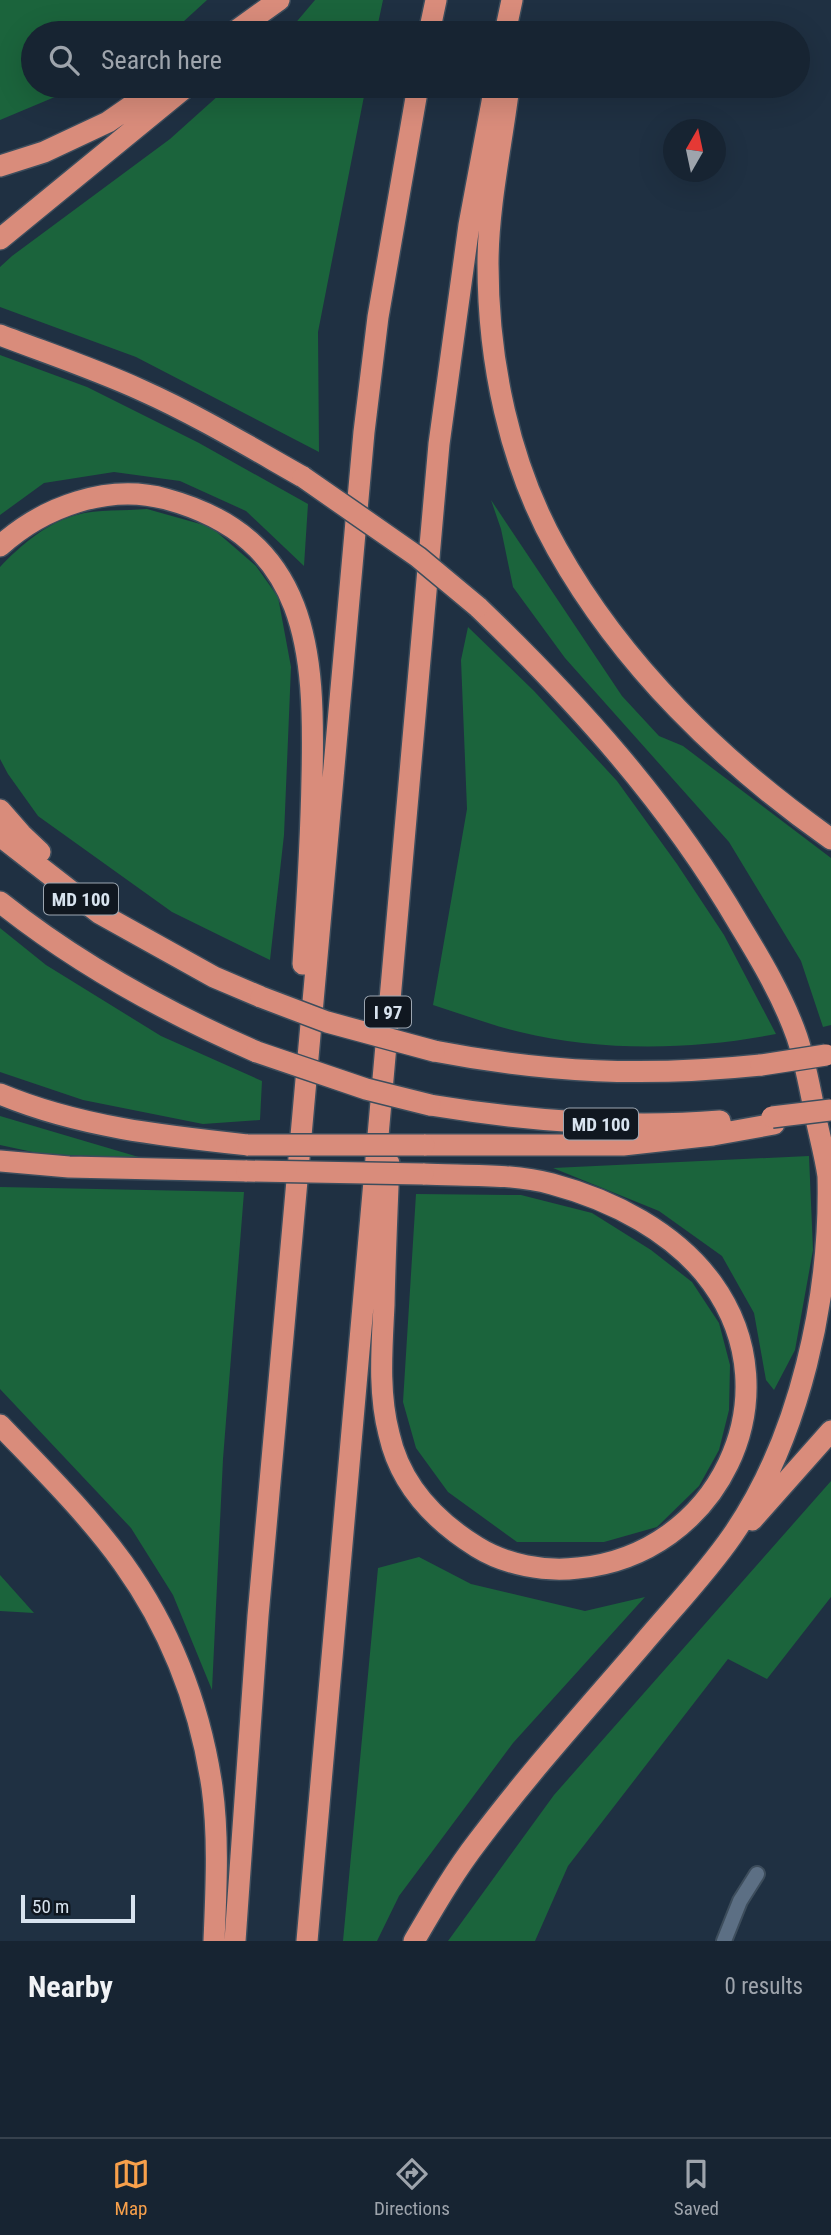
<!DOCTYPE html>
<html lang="en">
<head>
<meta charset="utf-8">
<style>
	body { margin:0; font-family:"Roboto Condensed",sans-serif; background:#24303e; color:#f1f3f6 }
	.compass { position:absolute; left:663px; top:119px; width:63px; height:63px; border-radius:50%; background:#172432; box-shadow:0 7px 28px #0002; rotate:9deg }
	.scale { position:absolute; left:21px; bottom:18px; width:114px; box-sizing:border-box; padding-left:7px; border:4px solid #d8e3ef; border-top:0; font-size:19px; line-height:24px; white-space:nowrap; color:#d8e3ef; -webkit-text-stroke:5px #101720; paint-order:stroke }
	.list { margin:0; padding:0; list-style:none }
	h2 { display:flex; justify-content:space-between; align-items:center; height:91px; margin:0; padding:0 28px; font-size:30px }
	h2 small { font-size:23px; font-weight:400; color:#9ea4ac }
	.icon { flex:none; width:38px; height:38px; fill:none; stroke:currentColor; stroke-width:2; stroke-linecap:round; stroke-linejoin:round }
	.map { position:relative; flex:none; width:831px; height:1941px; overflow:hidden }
	.search { position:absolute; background:#172432; box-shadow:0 7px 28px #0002; left:21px; right:21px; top:21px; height:77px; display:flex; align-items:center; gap:18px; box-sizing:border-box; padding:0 24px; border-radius:38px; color:#9ea4ac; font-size:26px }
	.sheet { height:196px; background:#172432 }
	nav { display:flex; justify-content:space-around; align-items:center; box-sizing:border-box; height:98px; border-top:2px solid #36414d; background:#172432; font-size:19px; color:#9ea4ac }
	nav a { display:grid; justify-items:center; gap:4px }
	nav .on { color:#f8a04b }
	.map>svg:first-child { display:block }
</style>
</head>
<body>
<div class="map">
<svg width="831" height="1941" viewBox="0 0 831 1941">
	<rect width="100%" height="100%" fill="#1f3042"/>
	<path fill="#1b643c" d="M0,0H207L171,33H33V86H81L0,120Z
		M315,0H383L376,33H287Z
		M229,86H366L318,332L319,452L136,357L0,307V267L12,256L170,139Z
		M0,355L87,387L199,443L308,504L304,566L246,511L180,481L114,472L44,483L0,515Z
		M491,500L622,696L659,736L683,746L831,858V1025L823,1027L801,961L729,842L565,658L513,587L501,529Z
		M147,509L211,527L256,566L278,597L291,667L284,835L270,960L172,912L38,816L8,774L0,759V567C20,546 46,523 76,515C98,509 125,511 147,509Z
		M468,627L534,691L617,781L677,864L724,935L776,1034C694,1050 602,1052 520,1032C490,1025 462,1014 433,1005L467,809L461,660Z
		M0,928L46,965L161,1036L262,1081L260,1120L203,1124L83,1100L0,1072Z
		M0,1116L142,1158L42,1154L0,1145Z
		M809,1156L813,1250L795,1350L774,1390L766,1380L754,1313L722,1256L659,1211L553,1168Z
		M0,1187L244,1192L223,1459L212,1690L173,1595L131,1528L0,1389Z
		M416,1194L521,1195L592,1213L651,1250L692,1282L719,1323L730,1365L729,1410L719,1450L699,1486L657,1527L604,1542H517L448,1492L416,1448L403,1402Z
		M831,1481V1597L767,1679L728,1659L568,1866L535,1941H448L554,1795Z
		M419,1557L471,1584L585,1611L645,1597L513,1743L399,1896L377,1941H343L378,1568Z
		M0,1575L34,1613L0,1611Z"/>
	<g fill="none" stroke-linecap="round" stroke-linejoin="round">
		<defs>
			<path id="minor" d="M724,1941L740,1901L757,1874"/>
			<path id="motorway" d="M233,33L279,0
				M429,33L436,0
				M505,33L512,0
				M509,86C502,143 488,206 488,264C488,361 509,464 557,549C622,665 723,763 831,839
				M0,166L44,152L108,122L160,86
				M0,239L187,86
				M0,335C47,353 95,369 141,390C197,415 250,447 303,477
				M0,546C43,507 108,483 166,499C310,538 315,652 312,779C311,841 307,903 303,964
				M0,810L21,834L40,852
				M0,836L99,913L214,977L261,997
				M0,902C79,965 165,1012 257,1052
				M434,1051C548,1073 645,1077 761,1065
				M0,1094C79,1127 164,1136 248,1145
				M430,1105C527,1121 622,1129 720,1121
				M424,1145H623L713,1135L774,1124
				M0,1161L69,1167L247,1171
				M389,1163C387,1210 385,1257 384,1305C382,1347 378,1392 389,1434C400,1484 435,1521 477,1547C506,1565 545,1572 578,1568C717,1555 795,1398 712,1283C675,1232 612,1200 552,1184C511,1173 465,1176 423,1174
				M0,1425C42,1469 87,1513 123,1563C171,1630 200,1706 212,1787C219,1837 216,1891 214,1941
				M752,1520L831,1431
				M235,1941L258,1616L364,432L378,317L418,86
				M307,1941L439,444L469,225L495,86
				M414,1941C434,1907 454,1872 478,1841C529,1773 586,1710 641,1646C671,1610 705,1575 732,1536C800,1438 831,1296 828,1176C825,1155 819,1134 815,1114C810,1088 805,1061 797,1037C783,997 761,960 739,924C669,804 578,703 478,607"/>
		</defs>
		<use href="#minor" stroke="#3d4d5c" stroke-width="18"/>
		<use href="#motorway" stroke="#3d4d5c" stroke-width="24"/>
		<use href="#minor" stroke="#5c6f84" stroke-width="14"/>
		<use href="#motorway" stroke="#d98c7b" stroke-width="21"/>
		<defs>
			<path id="motorway-bridge" d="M303,477L418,557L478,607
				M261,997L327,1022L434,1051
				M257,1052L366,1089L430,1105
				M761,1065L826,1055
				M772,1117L831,1110
				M248,1145H424
				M247,1171L423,1174"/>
		</defs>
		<use href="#motorway-bridge" stroke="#3d4d5c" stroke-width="24" stroke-linecap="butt"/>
		<use href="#motorway-bridge" stroke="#d98c7b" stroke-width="21"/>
	</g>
	<g text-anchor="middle" stroke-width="5" stroke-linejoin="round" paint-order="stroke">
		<g fill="#101720" stroke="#9ca6b1" stroke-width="2">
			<rect x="44" y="883.5" width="74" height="31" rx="5"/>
			<rect x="365" y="996.5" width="46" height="31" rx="5"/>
			<rect x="564" y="1108.5" width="74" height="31" rx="5"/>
		</g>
		<g font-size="19" font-weight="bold" fill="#d8e3ef">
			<text x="81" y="906">MD 100</text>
			<text x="388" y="1019">I 97</text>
			<text x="601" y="1131">MD 100</text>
		</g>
	</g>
</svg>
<svg class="compass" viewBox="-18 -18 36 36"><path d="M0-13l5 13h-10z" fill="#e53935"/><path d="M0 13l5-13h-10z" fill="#9ea4ac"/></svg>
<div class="scale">50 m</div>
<div class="search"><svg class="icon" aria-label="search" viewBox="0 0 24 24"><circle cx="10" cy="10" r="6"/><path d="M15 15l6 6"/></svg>Search here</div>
</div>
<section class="sheet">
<h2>Nearby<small>0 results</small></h2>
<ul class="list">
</ul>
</section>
<nav>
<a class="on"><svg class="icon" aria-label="map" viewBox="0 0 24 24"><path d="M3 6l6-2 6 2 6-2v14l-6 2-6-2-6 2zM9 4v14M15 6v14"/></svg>Map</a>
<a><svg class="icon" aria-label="directions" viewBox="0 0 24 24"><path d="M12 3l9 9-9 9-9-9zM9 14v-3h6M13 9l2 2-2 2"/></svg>Directions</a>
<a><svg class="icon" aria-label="saved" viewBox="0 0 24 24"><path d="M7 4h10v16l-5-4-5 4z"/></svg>Saved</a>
</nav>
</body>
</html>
